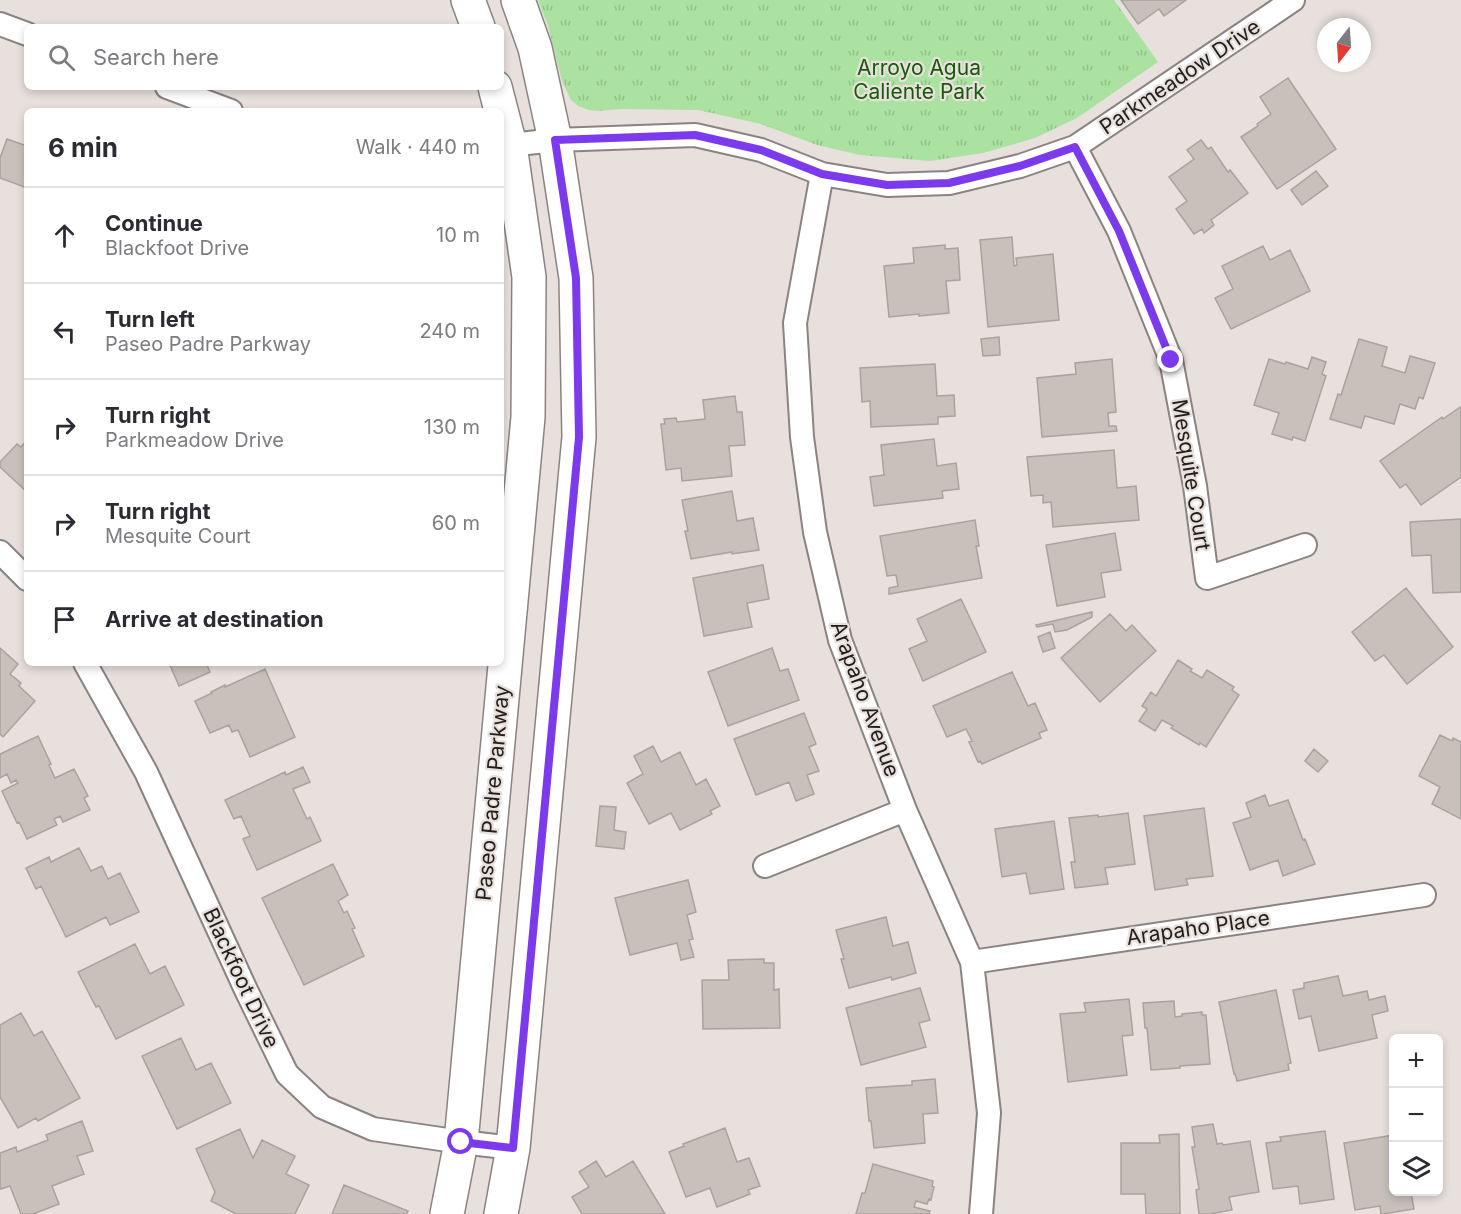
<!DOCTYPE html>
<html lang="en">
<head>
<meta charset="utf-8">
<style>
	body { margin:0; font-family:Inter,sans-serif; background:#f2f2f3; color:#2b2b33 }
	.controls { position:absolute; right:18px; bottom:18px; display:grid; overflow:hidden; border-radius:9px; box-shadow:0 3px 9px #0003 }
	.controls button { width:54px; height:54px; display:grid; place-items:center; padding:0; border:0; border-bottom:2px solid #e1e1e2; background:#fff; color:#2b2b33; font:30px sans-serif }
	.compass { position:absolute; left:1317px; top:18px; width:54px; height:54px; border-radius:50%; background:#fff; box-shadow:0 3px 9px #0003; rotate:197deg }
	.stop { position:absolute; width:18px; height:18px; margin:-14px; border:4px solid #7c3aed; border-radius:50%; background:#fff }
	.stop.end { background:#7c3aed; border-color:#fff; box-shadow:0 2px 6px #0008 }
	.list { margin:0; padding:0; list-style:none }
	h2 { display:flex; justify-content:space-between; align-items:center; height:78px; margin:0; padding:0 24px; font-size:26px }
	h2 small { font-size:20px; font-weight:400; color:#7c7c81 }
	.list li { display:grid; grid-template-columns:39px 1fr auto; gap:18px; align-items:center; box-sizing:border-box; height:96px; padding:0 24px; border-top:2px solid #e1e1e2 }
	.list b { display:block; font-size:22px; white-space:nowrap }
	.list p { margin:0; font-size:20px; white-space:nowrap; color:#7c7c81 }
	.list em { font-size:20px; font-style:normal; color:#7c7c81 }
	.icon { flex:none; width:33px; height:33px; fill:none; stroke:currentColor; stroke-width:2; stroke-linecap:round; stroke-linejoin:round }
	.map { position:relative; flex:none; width:1461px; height:1214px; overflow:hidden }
	.search { position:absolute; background:#fff; box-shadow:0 3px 9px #0003; left:24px; top:24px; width:480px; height:66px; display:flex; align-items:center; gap:15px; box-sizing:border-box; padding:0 21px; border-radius:9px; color:#7c7c81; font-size:22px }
	.panel { position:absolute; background:#fff; box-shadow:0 3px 9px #0003; left:24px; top:108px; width:480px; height:558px; border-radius:9px }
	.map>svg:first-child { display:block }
</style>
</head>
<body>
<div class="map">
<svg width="1461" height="1214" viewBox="0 0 1461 1214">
	<defs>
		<pattern id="park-tufts" width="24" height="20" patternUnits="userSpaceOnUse" patternTransform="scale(1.5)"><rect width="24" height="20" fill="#abe2a1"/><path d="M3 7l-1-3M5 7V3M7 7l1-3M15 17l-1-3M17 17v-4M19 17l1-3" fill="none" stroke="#93c18a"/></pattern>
	</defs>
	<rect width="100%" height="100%" fill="#e8e0dd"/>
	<path fill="url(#park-tufts)" d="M538,0H1114L1158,62L1077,118L1035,138L983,153L930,161L860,155L817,145L761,124L698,110L621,109L598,111L589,110L578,106L571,100L562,81L548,26Z"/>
	<path fill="#c7c0bb" stroke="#a9a39e" stroke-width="1.5" d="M1121,0H1186L1164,16L1159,9L1138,24Z
		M1288,78L1336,149L1277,189L1241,137L1258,126L1257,124L1271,114L1260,97Z
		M7,139L27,146V188L0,178V158Z
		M1201,140L1208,149L1211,147L1228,172L1230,170L1248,193L1211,220L1214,225L1204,233L1202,229L1194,234L1176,209L1187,201L1169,177L1194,159L1187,150Z
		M1316,171L1328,186L1302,205L1291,190Z
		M1012,237L1014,266L1017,265L1016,258L1053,254L1059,320L988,327L980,240Z
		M945,245V249L958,248L960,280L946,281L949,313L919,316V314L889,317L884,266L914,263L913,248Z
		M1263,246L1270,260L1290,250L1310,291L1231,329L1215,298L1233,289L1222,266Z
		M999,337L1000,355L983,356L981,339Z
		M1359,339L1387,347L1382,366L1405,373L1410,356L1435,363L1423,399L1419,397L1415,409L1400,404L1394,424L1365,416L1361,428L1330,419L1338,394L1341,395Z
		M1312,357L1326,362L1322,374L1326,376L1305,441L1293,437L1292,440L1272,434L1279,413L1254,405L1269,359L1285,364L1286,362L1308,369Z
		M1112,359L1116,412L1108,413L1109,426H1116L1117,431L1042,437L1037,378L1076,374L1075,363Z
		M935,364L937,396L954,395L955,416L938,417V424L871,427L870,401L862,402L860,368Z
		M735,396L737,412H742L745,445L729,446L732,476L682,481L681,468L666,470L661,424H665L664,419L676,418L677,422L705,419L703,400Z
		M1460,407L1461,409V477L1421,505L1406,484L1400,488L1380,461L1442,417L1443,419Z
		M934,439L937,466L956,463L959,489L942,491L943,498L874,506L870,477L884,475L881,445Z
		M27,440V492L0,467V462L17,444L21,447Z
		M1114,450L1117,488L1136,486L1139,520L1053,527L1051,502L1043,503V495L1031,496L1027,457Z
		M732,491L737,521L753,518L759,550L732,554V552L691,559L685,531H688L682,500Z
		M1461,519V592L1433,593L1431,555L1412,556L1410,522Z
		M975,520L979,546H976L982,578L889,594V588L898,586L896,575L887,576L880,536Z
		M1115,533L1121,570L1101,573L1105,597L1057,606L1046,545Z
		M763,565L769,599L747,603L752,627L704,636L693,578Z
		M1406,588L1453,647L1407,684L1384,655L1375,661L1352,632Z
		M961,599L986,652L923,681L909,649L927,641L917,619Z
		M1092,612V617L1067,630L1055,632L1053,624L1037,627L1036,625Z
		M1110,614L1126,631L1132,625L1156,651L1100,702L1061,658Z
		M1050,632L1055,648L1043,652L1038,637Z
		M0,648L18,664L10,674L21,683L19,686L35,701L3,737L0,734Z
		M772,648L780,671L788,669L799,700L728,726L708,672Z
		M1178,660L1192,669L1190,671L1202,678L1207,670L1234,687L1232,690L1239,695L1206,747L1200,743L1199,745L1171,728L1173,726L1162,720L1155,731L1139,721L1147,709L1142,706L1151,692L1156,696Z
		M169,663H213L207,665L210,672L179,686Z
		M265,669L295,737L250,757L238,730L232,732L229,725L210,733L195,701L212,693L211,692L225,685V687Z
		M1012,672L1028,706L1035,703L1047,730L1039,733L1041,738L982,764L980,761L978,762L969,742L972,741L966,729L947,737L933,706Z
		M804,713L816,744L809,747L819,771L807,775L814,794L796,801L789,782L756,795L734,739Z
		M1440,735L1452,741L1453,738L1461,742V819L1432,804L1440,787L1419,776Z
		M38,736L51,764L49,765L55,778L74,769L88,796L84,798L90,810L63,822L60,816L54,819L57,825L27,839L19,822L17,823L2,791L18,783L16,780L11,783L7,774L0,778V754Z
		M653,746L661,762L680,752L696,785L706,779L720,806L710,811L712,814L680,830L671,813L649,824L627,783L643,774L634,756Z
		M1314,749L1328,761L1318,772L1305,761Z
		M303,767L310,782L293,789L307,819L310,817L321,841L257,870L243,839L250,836L241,816L234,819L225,800L285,772L286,775Z
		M1265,795L1269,806L1288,800L1303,840L1305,839L1315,864L1283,876L1278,860L1250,870L1233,823L1251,817L1246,803Z
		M600,806L616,807L614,830L626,832L624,849L596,846Z
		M1204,808L1213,876L1186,879L1188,885L1155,890L1144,816Z
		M1128,813L1135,864L1105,868L1108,884L1075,888L1071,862H1075L1069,818L1098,815V817Z
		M1054,821L1064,889L1030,894L1026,873L1002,877L995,829Z
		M79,848L91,871L102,866L108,879L120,873L139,912L110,925L106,917L66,937L41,886L36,889L26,868L49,857L51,862Z
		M333,864L348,895L338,901L344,913L347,911L355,928L352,929L364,956L304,985L262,898Z
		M688,880L696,912L687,915L693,939L689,940L694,957L681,960L677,943L630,955L615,898Z
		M886,917L893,946L908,942L916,973L892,980L891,977L849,988L841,959H844L836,930Z
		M135,944L150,974L165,966L184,1005L116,1039L99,1006L96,1007L78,972Z
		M764,959V963H774V990L779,989L780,1028L703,1029L702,980H729L728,960Z
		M1338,976L1343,996L1367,991L1369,1000L1385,996L1388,1011L1372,1015L1377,1038L1319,1051L1311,1016L1299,1019L1293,990L1304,988V983Z
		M920,988L930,1020L919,1023L926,1047L861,1065L846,1008Z
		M1276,990L1291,1063L1288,1064L1289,1070L1237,1081L1235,1074H1234L1219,1002Z
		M1129,999L1133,1035L1122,1036L1127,1075L1068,1082L1060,1014L1086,1012L1084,1003Z
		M1174,1001L1175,1017L1182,1016V1014L1202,1012V1015H1206L1210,1064L1180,1066V1068L1151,1070L1147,1028H1145L1143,1003Z
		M21,1013L34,1036L42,1031L80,1098L38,1121L36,1118L18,1128L0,1097V1025Z
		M181,1038L196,1070L211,1063L231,1103L177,1129L142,1056Z
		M935,1079L938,1113L923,1114L925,1143L874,1148L871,1121H869L866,1088L912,1085V1081Z
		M82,1121L93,1151L77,1156L84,1174L52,1186L59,1204L33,1214H21L10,1186L1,1189L0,1187V1153L16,1147L17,1152L48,1140L46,1135Z
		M1213,1124L1217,1144L1222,1143L1223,1145L1250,1141L1259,1192L1229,1197L1232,1210L1210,1214H1199L1196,1190L1199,1189L1192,1147H1195L1192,1127Z
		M725,1128L737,1162L749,1158L760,1186L748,1190L750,1194L717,1207L710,1188L686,1197L669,1152L684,1146L683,1144Z
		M240,1129L253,1158L262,1140L295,1156L286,1174L309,1185L295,1214H236L211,1201L215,1192L196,1149Z
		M1325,1131L1334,1199L1300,1204L1298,1186L1273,1189L1266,1143L1281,1141L1280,1137Z
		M1179,1134L1180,1214H1146L1145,1194H1121V1143H1160L1159,1135Z
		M1394,1135V1192H1411L1414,1209L1383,1214H1381L1380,1206L1355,1210L1344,1143Z
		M596,1161L606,1177L633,1161L665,1214H582L572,1197L589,1187L579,1172Z
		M873,1164L933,1181L932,1186L934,1187L931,1200L929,1199L927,1204L916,1201L914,1207L930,1211L929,1214H856L862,1193H865Z
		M344,1185L408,1211L406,1214H332Z"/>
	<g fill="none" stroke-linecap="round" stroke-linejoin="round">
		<defs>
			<path id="minor" d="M0,24L27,34
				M167,87L231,111
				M501,146L555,140L695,135L761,150L822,174L887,185L949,183L1020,166L1075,147L1293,0
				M1075,147L1119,231L1171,360L1195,486L1207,578L1305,545
				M822,174L795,323L802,437L815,532L840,640L905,810L972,962L989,1113L981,1214
				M0,552L27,579
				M85,663L146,772L246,990L287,1074L322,1107L373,1129L461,1142L513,1148
				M765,866L905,810
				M972,962L1424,895"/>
			<path id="secondary" d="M468,0L478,27
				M447,1214L461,1142L528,417L529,277L510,145L495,87
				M501,1214L513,1148L579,437L576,278L555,140L535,48L518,0"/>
		</defs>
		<use href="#minor" stroke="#8b8381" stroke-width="26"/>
		<use href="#secondary" stroke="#8b8381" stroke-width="36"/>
		<use href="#minor" stroke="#fff" stroke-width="22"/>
		<use href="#secondary" stroke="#fff" stroke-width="33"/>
	</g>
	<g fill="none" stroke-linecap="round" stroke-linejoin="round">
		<path stroke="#7c3aed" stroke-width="8" d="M461,1142L513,1148L579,437L576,278L555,140L695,135L761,150L822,174L887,185L949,183L1020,166L1075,147L1119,231L1171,360"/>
	</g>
	<g text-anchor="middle" stroke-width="4.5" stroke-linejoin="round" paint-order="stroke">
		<g font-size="21" fill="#195b08" stroke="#e8e0dd">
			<text x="919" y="75">Arroyo Agua<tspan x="919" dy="24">Caliente Park</tspan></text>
		</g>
		<g font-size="21" fill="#201d1b" stroke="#e8e0dd">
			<text transform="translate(1180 77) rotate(-34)" y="7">Parkmeadow Drive</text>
			<text transform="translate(1191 475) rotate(81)" y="7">Mesquite Court</text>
			<text transform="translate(865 699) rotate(70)" y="7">Arapaho Avenue</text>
			<text transform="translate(493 793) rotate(-85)" y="7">Paseo Padre Parkway</text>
			<text transform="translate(1198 928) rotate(-8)" y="7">Arapaho Place</text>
			<text transform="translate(241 978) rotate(65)" y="7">Blackfoot Drive</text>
		</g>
	</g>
</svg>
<div class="controls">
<button>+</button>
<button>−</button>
<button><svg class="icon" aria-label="layers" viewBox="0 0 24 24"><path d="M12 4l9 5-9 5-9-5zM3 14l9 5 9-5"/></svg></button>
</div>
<svg class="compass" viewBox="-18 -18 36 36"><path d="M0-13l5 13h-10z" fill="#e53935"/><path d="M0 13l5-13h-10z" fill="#7c7c81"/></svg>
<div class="stop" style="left:461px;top:1142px"></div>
<div class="stop end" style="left:1171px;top:360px"></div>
<div class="search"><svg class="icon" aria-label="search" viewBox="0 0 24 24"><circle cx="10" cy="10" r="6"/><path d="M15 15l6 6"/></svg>Search here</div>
<section class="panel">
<h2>6 min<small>Walk · 440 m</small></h2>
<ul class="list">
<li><svg class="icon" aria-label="ahead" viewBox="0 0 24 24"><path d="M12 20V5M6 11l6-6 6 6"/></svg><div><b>Continue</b><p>Blackfoot Drive</p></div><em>10 m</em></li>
<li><svg class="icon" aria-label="left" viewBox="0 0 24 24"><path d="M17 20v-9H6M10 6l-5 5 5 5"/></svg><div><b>Turn left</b><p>Paseo Padre Parkway</p></div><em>240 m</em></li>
<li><svg class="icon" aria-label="right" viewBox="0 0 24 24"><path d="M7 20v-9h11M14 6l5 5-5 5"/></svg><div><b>Turn right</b><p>Parkmeadow Drive</p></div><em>130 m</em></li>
<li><svg class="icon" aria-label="right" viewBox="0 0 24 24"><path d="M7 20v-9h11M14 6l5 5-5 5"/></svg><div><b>Turn right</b><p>Mesquite Court</p></div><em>60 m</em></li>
<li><svg class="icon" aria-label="arrive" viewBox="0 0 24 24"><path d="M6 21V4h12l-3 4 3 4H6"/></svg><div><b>Arrive at destination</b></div></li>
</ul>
</section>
</div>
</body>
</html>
